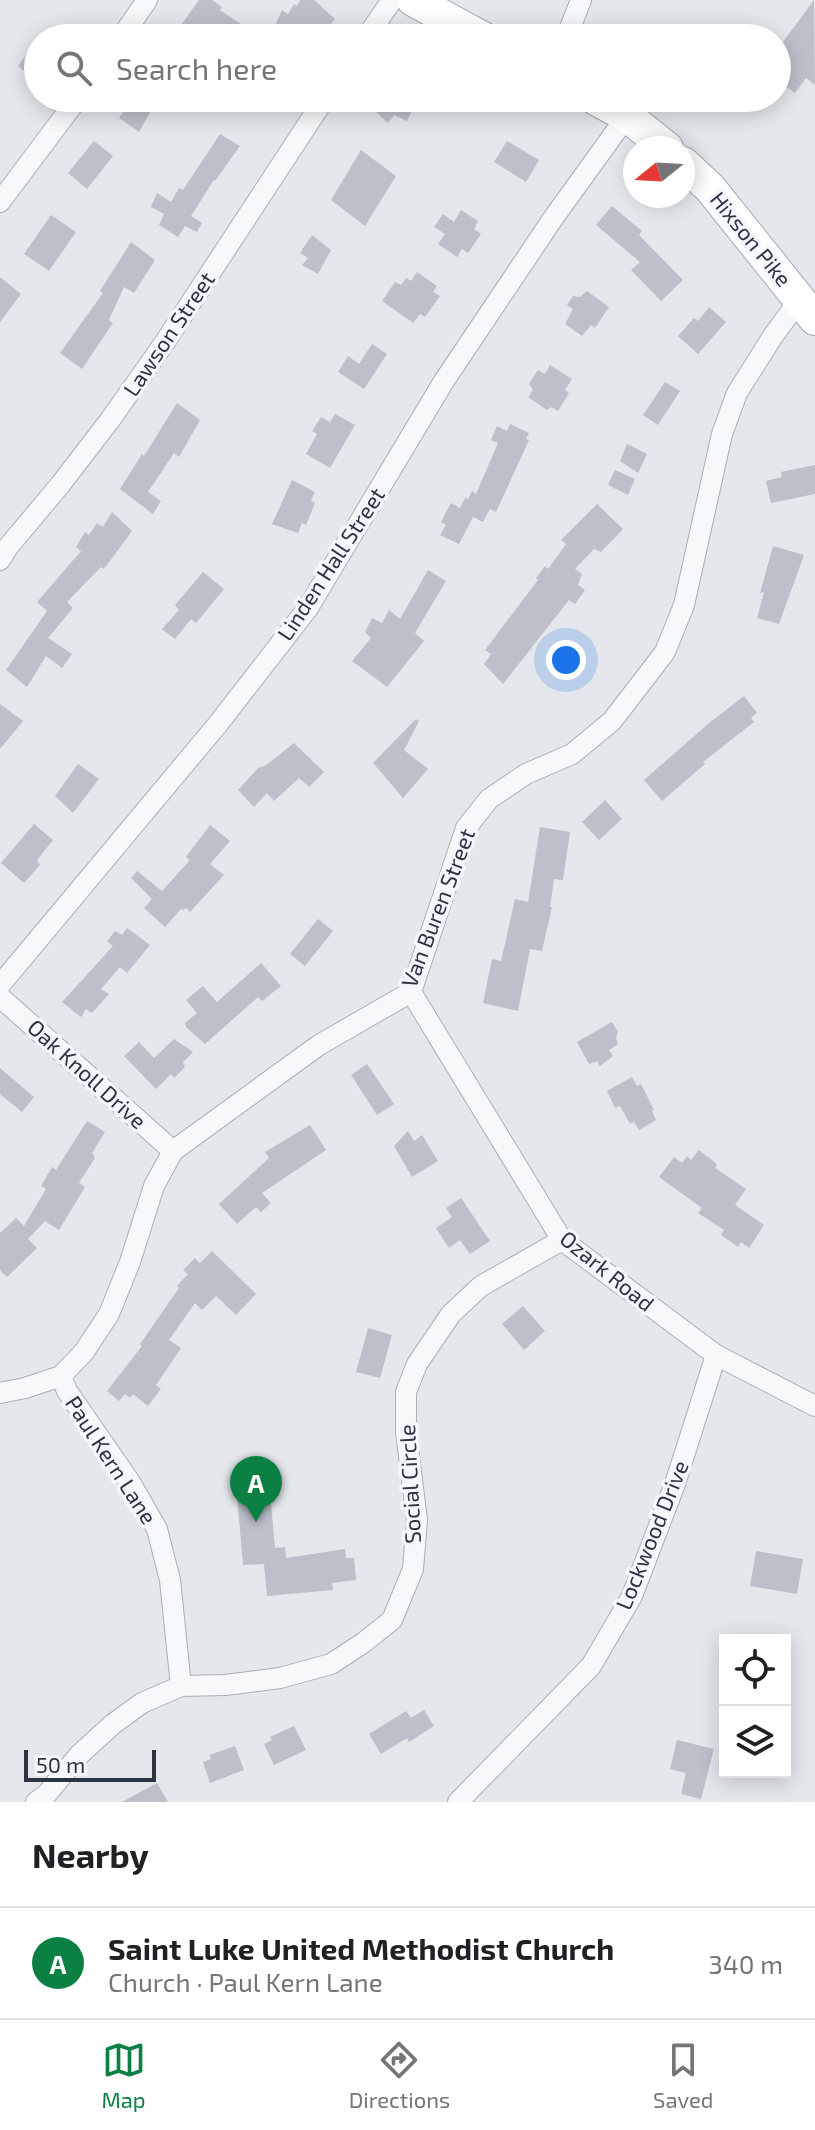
<!DOCTYPE html>
<html lang="en">
<head>
<meta charset="utf-8">
<style>
	body { margin:0; font-family:"Exo 2",sans-serif; background:#f2f2f2; color:#202124 }
	.controls { position:absolute; right:24px; bottom:24px; display:grid; overflow:hidden; border-radius:0px; box-shadow:0 4px 20px #0003 }
	.controls button { width:72px; height:72px; display:grid; place-items:center; padding:0; border:0; border-bottom:2px solid #e0e0e0; background:#fff; color:#202124; font:40px sans-serif }
	.compass { position:absolute; left:623px; top:136px; width:72px; height:72px; border-radius:50%; background:#fff; box-shadow:0 4px 20px #0003; rotate:252deg }
	.scale { position:absolute; left:24px; bottom:20px; width:132px; box-sizing:border-box; padding-left:8px; border:4px solid #2b3445; border-top:0; font-size:22px; line-height:28px; white-space:nowrap; color:#2b3445; -webkit-text-stroke:6px #f4f6f9; paint-order:stroke }
	.you { position:absolute; left:566px; top:660px; width:28px; height:28px; margin:-20px; border:6px solid #fff; border-radius:50%; background:#1a73e8; box-shadow:0 0 0 12px #1a73e833 }
	.badge { display:grid; place-items:center; width:52px; height:52px; border-radius:50%; background:#0b8043; color:#fff; font-size:26px; font-weight:700 }
	.pin { position:absolute; translate:-50% -66px; filter:drop-shadow(0 2px 4px #0008) }
	.pin::after { content:''; position:absolute; top:42px; width:28px; height:24px; background:inherit; clip-path:polygon(0 0,100% 0,50% 100%) }
	.list { margin:0; padding:0; list-style:none }
	h2 { display:flex; justify-content:space-between; align-items:center; height:104px; margin:0; padding:0 32px; font-size:34px }
	h2 small { font-size:26px; font-weight:400; color:#757577 }
	.list li { display:grid; grid-template-columns:52px 1fr auto; gap:24px; align-items:center; box-sizing:border-box; height:112px; padding:0 32px; border-top:2px solid #e0e0e0 }
	.list b { display:block; font-size:30px; white-space:nowrap }
	.list p { margin:0; font-size:26px; white-space:nowrap; color:#757577 }
	.list em { font-size:26px; font-style:normal; color:#757577 }
	.icon { flex:none; width:44px; height:44px; fill:none; stroke:currentColor; stroke-width:2; stroke-linecap:round; stroke-linejoin:round }
	.map { position:relative; flex:none; width:815px; height:1802px; overflow:hidden }
	.search { position:absolute; background:#fff; box-shadow:0 4px 20px #0003; left:24px; right:24px; top:24px; height:88px; display:flex; align-items:center; gap:20px; box-sizing:border-box; padding:0 28px; border-radius:44px; color:#757577; font-size:30px }
	.sheet { height:216px; background:#fff }
	nav { display:flex; justify-content:space-around; align-items:center; box-sizing:border-box; height:112px; border-top:2px solid #e0e0e0; background:#fff; font-size:22px; color:#757577 }
	nav a { display:grid; justify-items:center; gap:4px }
	nav .on { color:#0b8043 }
	.map>svg:first-child { display:block }
</style>
</head>
<body>
<div class="map">
<svg width="815" height="1802" viewBox="0 0 815 1802">
	<rect width="100%" height="100%" fill="#e4e7ec"/>
	<path fill="#bbc0ca" d="M199,0H212L222,7L220,10L244,26L237,38H172Z
		M300,0H314L335,19L319,38H296L276,23L282,10L288,14L294,4L297,6Z
		M814,0L815,85L806,78L795,93L777,80V50Z
		M38,38V82L18,66Z
		M111,98H158L139,132L119,118L125,109Z
		M385,98H418L407,121L394,115L388,123L376,112Z
		M220,134L240,146L215,181L214,180L191,216L202,223L197,232L185,226L178,237L159,225L164,214L151,207L157,193L171,202L179,188L183,190Z
		M94,141L113,156L87,189L68,173Z
		M507,141L539,160L526,182L494,162Z
		M361,150L396,176L365,226L331,200Z
		M612,206L642,231L639,235L683,280L661,301L631,270L640,262L596,225Z
		M461,210L478,221L474,229L481,234L468,253L462,249L457,257L438,244L445,234L434,227L443,214L454,222Z
		M51,215L76,232L49,271L24,254Z
		M312,235L331,250L318,274L302,265L308,258L300,253Z
		M131,242L155,260L134,293L124,287L109,320L113,323L82,369L60,353L103,293L100,291Z
		M417,272L437,286L433,292L440,296L425,317L420,314L413,323L382,301L395,282L401,285L406,278L411,281Z
		M0,277L21,294L0,322Z
		M587,291L609,307L595,328L591,325L582,336L565,324L573,309L567,305L573,296L580,297Z
		M709,307L726,322L698,354L678,336L694,318L698,321Z
		M372,344L387,354L364,389L338,372L348,356L359,364Z
		M550,365L572,379L565,390L569,393L558,411L551,407L547,410L528,397L533,390L529,384L538,370L545,374Z
		M665,382L680,391L658,425L643,415Z
		M177,403L200,420L179,457L174,453L148,492L161,501L153,514L120,489L142,454L144,456Z
		M335,414L355,425L330,468L306,454L317,434L312,431L321,417L330,422Z
		M510,424L529,433L526,439L529,440L496,512L490,509L483,522L473,517L459,544L440,535L446,525L441,522L451,503L460,508L465,498L468,499L472,491L476,494L498,443L491,440L497,426L507,431Z
		M627,444L647,454L638,473L620,461Z
		M815,465V494L771,503L766,481L782,477L781,472Z
		M615,470L635,479L628,495L608,485Z
		M292,480L315,492L311,501L315,503L311,513L306,525L302,523L298,533L272,524Z
		M597,504L623,529L601,552L594,549L575,569L582,574L578,585L585,590L575,604L569,600L503,684L484,664L491,654L485,650L538,580L536,578L545,566L548,569L566,544L561,540Z
		M112,512L132,531L104,569L101,567L67,602L73,608L48,638L72,654L62,668L46,656L27,687L6,670L47,611L37,602L81,551L76,547L85,532L89,535L97,523L103,527Z
		M773,546L804,555L779,624L757,618L764,592L760,593Z
		M428,570L446,581L415,633L424,641L387,687L352,661L371,638L365,632L372,618L382,623L389,610L400,619Z
		M203,572L224,589L196,623L191,619L175,639L162,629L179,610L175,605Z
		M744,696L757,713L751,718L754,722L703,762L705,764L662,801L644,780L708,724Z
		M0,704L23,721L0,749Z
		M416,719L419,721L404,750L428,769L403,798L373,763Z
		M294,743L324,772L309,787L299,778L274,801L267,793L254,807L238,790L258,768L265,766Z
		M78,764L99,779L73,813L55,796Z
		M605,800L622,819L599,840L582,822Z
		M34,824L53,840L37,860L40,865L24,883L1,863Z
		M210,825L230,841L210,864L224,875L190,912L186,908L183,910L181,909L165,927L144,908L152,899L131,878L137,871L162,891L190,860L186,857Z
		M540,827L570,832L563,880L554,879L550,907H552L542,951L530,949L518,1011L483,1003L492,959L501,961L515,899L528,902Z
		M318,919L333,931L305,966L290,954Z
		M127,928L150,945L127,973L120,967L101,989L109,994L92,1013L86,1009L81,1017L62,1002L113,946L107,941L115,931L122,935Z
		M261,963L281,986L262,1001L258,997L205,1044L186,1027L185,1023L197,1013L186,1000L203,986L217,1002Z
		M612,1022L618,1032L616,1038L618,1044L609,1050L613,1056L600,1066L597,1061L589,1064L577,1042Z
		M174,1039L193,1052L183,1062L185,1067L174,1078L171,1074L156,1089L124,1056L139,1042L154,1058Z
		M367,1064L394,1104L377,1115L351,1075Z
		M0,1068L34,1097L22,1112L0,1094Z
		M632,1077L637,1086L641,1084L654,1110L652,1111L656,1120L639,1130L634,1122L630,1124L620,1106L615,1108L607,1091Z
		M87,1121L105,1132L92,1153L95,1158L79,1183L85,1187L59,1230L45,1221L28,1239L37,1248L7,1277L0,1270V1233L16,1218L24,1226L46,1189L41,1186L52,1167L56,1170Z
		M310,1125L326,1150L262,1193L271,1203L261,1212L256,1207L237,1224L219,1204L269,1158L265,1152Z
		M408,1131L414,1141L422,1135L438,1161L412,1177L394,1146Z
		M699,1150L717,1164L715,1168L746,1189L735,1205L764,1225L749,1248L741,1242L738,1247L721,1235L724,1230L698,1213L702,1208L659,1177L674,1157L682,1163L687,1156L691,1160Z
		M461,1198L490,1241L470,1254L460,1240L449,1248L436,1228L452,1217L446,1208Z
		M212,1251L256,1294L236,1315L216,1296L202,1310L195,1303L169,1340L181,1348L156,1385L161,1389L148,1406L133,1394L130,1398L125,1394L119,1401L107,1391L142,1346L140,1344L179,1288L177,1286L188,1274L183,1270L195,1258L200,1263Z
		M523,1306L545,1331L524,1350L502,1324Z
		M368,1328L392,1335L380,1378L356,1372Z
		M270,1492L275,1548L285,1547L286,1558L345,1549L346,1558H354L356,1580L332,1583L333,1590L267,1596L264,1564L243,1565L237,1496Z
		M756,1551L803,1559L797,1594L750,1586Z
		M424,1710L434,1726L409,1742L407,1738L381,1754L369,1734L406,1711L411,1718Z
		M294,1726L306,1750L274,1765L264,1744L272,1740L270,1737Z
		M677,1740L714,1749L701,1799L681,1794L686,1773L670,1769Z
		M235,1746L244,1770L210,1783L203,1762L211,1759L209,1755Z
		M157,1783L168,1802H122Z"/>
	<g fill="none" stroke-linecap="round" stroke-linejoin="round">
		<defs>
			<path id="minor" d="M121,38L147,0
				M366,38L392,0
				M566,38L581,0
				M0,202L78,98
				M0,560L8,547L60,485L110,420L165,342L325,98
				M0,985L218,724L308,608L444,381L554,217L627,116
				M411,992L562,1240L716,1355L815,1406
				M0,997L173,1151
				M61,1376L67,1391L130,1482L157,1529L170,1580L181,1686
				M0,1393L25,1388L61,1376L84,1352L109,1314L130,1262L154,1186L173,1151L319,1045L411,992L466,828L489,799L526,774L572,754L612,721L665,652L684,605L722,434L737,393L773,336L800,299
				M36,1802L46,1795L79,1755L113,1724L142,1703L181,1686L225,1685L280,1678L331,1664L363,1643L392,1620L413,1569L417,1520L406,1432V1392L417,1364L451,1314L481,1286L562,1240
				M458,1802L591,1666L632,1596L675,1484L716,1355"/>
			<path id="primary" d="M413,0L483,38
				M594,98L627,116L667,148
				M683,163L710,188L815,319"/>
		</defs>
		<use href="#minor" stroke="#a9aeb7" stroke-width="22"/>
		<use href="#primary" stroke="#a3abb8" stroke-width="34"/>
		<use href="#minor" stroke="#f7f8fa" stroke-width="20"/>
		<use href="#primary" stroke="#fff" stroke-width="32"/>
	</g>
	<g text-anchor="middle" stroke-width="7" stroke-linejoin="round" paint-order="stroke">
		<g font-size="22" fill="#2b3445" stroke="#f4f6f9">
			<text transform="translate(751 239) rotate(51)" y="8">Hixson Pike</text>
			<text transform="translate(169 334) rotate(-56)" y="8">Lawson Street</text>
			<text transform="translate(331 564) rotate(-57)" y="8">Linden Hall Street</text>
			<text transform="translate(438 908) rotate(-69)" y="8">Van Buren Street</text>
			<text transform="translate(87 1074) rotate(42)" y="8">Oak Knoll Drive</text>
			<text transform="translate(607 1271) rotate(39)" y="8">Ozark Road</text>
			<text transform="translate(111 1460) rotate(57)" y="8">Paul Kern Lane</text>
			<text transform="translate(410 1484) rotate(-93)" y="8">Social Circle</text>
			<text transform="translate(652 1535) rotate(-68)" y="8">Lockwood Drive</text>
		</g>
	</g>
</svg>
<div class="controls">
<button><svg class="icon" aria-label="locate" viewBox="0 0 24 24"><circle cx="12" cy="12" r="6"/><path d="M12 2v4M12 18v4M2 12h4M18 12h4"/></svg></button>
<button><svg class="icon" aria-label="layers" viewBox="0 0 24 24"><path d="M12 4l9 5-9 5-9-5zM3 14l9 5 9-5"/></svg></button>
</div>
<svg class="compass" viewBox="-18 -18 36 36"><path d="M0-13l5 13h-10z" fill="#e53935"/><path d="M0 13l5-13h-10z" fill="#757577"/></svg>
<div class="scale">50 m</div>
<div class="you"></div>
<div class="pin badge" style="left:256px;top:1522px">A</div>
<div class="search"><svg class="icon" aria-label="search" viewBox="0 0 24 24"><circle cx="10" cy="10" r="6"/><path d="M15 15l6 6"/></svg>Search here</div>
</div>
<section class="sheet">
<h2>Nearby<small></small></h2>
<ul class="list">
<li><span class="badge">A</span><div><b>Saint Luke United Methodist Church</b><p>Church · Paul Kern Lane</p></div><em>340 m</em></li>
</ul>
</section>
<nav>
<a class="on"><svg class="icon" aria-label="map" viewBox="0 0 24 24"><path d="M3 6l6-2 6 2 6-2v14l-6 2-6-2-6 2zM9 4v14M15 6v14"/></svg>Map</a>
<a><svg class="icon" aria-label="directions" viewBox="0 0 24 24"><path d="M12 3l9 9-9 9-9-9zM9 14v-3h6M13 9l2 2-2 2"/></svg>Directions</a>
<a><svg class="icon" aria-label="saved" viewBox="0 0 24 24"><path d="M7 4h10v16l-5-4-5 4z"/></svg>Saved</a>
</nav>
</body>
</html>
